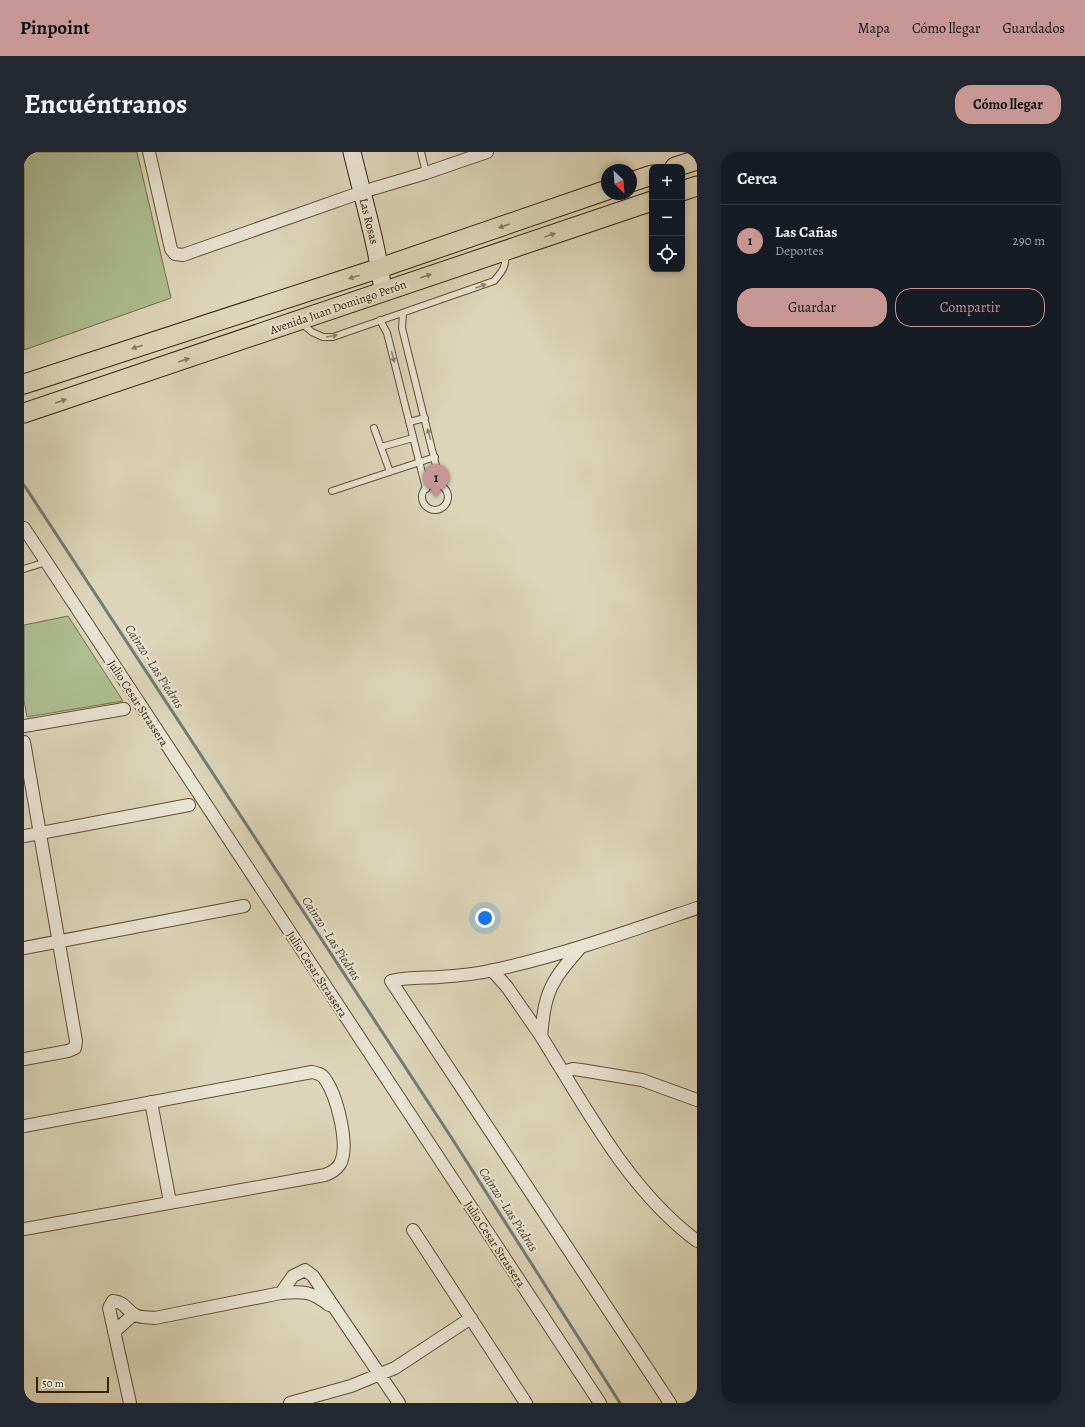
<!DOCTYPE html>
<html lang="es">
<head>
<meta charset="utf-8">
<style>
	body { margin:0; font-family:Alegreya,serif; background:#242831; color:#f1f3f6 }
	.controls { position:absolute; right:12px; top:12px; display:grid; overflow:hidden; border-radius:8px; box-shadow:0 2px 6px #0003 }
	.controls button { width:36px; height:36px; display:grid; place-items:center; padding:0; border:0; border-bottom:1px solid #363941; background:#171b24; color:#f1f3f6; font:20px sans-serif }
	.compass { position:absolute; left:577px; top:12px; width:36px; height:36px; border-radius:50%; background:#171b24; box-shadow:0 2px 6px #0003; rotate:155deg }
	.scale { position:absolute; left:12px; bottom:10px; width:73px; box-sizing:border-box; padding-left:4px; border:2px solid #372407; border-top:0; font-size:11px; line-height:14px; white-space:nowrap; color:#372407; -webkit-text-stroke:3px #e8e4d2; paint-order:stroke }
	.you { position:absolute; left:461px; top:766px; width:14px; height:14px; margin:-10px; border:3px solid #fff; border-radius:50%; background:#1a73e8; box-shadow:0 0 0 6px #1a73e833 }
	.badge { display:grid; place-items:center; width:26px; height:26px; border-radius:50%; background:#c59692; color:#111; font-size:13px; font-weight:700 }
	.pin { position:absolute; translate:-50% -33px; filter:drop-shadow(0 1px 2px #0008) }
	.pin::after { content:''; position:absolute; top:21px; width:14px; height:12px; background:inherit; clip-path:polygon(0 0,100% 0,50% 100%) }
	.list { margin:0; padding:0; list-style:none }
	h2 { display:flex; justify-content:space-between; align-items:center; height:52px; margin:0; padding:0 16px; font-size:17px }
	h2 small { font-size:13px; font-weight:400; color:#9ea1a6 }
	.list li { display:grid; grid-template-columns:26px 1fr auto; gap:12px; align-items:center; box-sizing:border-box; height:72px; padding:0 16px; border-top:1px solid #363941 }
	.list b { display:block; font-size:15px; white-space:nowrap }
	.list p { margin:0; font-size:13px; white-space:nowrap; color:#9ea1a6 }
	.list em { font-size:13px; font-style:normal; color:#9ea1a6 }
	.actions { display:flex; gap:8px; padding:12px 16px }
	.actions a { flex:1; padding:9px 0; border:1px solid #c59692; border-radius:16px; text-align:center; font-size:14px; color:#c59692 }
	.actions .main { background:#c59692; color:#111 }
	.icon { flex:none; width:22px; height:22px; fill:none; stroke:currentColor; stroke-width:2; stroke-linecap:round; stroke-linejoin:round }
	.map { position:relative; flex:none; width:673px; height:1251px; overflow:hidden; border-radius:16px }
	header { display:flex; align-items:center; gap:24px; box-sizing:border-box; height:56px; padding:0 20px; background:#c59692; color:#111 }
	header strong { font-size:19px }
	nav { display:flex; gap:22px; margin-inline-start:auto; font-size:14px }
	.intro { display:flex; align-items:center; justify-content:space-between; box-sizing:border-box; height:96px; padding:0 24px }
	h1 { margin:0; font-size:28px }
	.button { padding:10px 18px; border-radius:16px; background:#c59692; color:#111; font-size:14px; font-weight:700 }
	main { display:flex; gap:24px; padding:0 24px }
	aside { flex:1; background:#171b24; border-radius:16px; box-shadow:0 2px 6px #0003 }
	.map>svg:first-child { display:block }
</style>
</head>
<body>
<header>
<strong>Pinpoint</strong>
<nav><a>Mapa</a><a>Cómo llegar</a><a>Guardados</a></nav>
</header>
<div class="intro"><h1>Encuéntranos</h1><a class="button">Cómo llegar</a></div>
<main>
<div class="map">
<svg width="673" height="1251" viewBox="0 0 673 1251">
	<rect width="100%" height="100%" fill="#dcd5b9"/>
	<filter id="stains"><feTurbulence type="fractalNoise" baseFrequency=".005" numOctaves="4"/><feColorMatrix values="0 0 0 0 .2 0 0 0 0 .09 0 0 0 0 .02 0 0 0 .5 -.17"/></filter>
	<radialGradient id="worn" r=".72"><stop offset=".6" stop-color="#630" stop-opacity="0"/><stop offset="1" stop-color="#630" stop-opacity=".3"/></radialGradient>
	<path fill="#adbe92" stroke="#72714c" d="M0,0H113L147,146L0,198Z
		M44,464L99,549L3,565L0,548V473Z"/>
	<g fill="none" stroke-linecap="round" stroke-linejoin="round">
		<path stroke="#717c72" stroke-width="3" d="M0,333L427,985L596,1251"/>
		<defs>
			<path id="lane" d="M397,0L402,21
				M379,161L378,176L417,334
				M356,168L363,181L402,337
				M277,171L288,180L299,185H309L470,129C478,120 483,114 481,101
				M385,270L401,266
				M350,276L366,320
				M357,295L389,286
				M398 345a13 13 0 1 1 26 0a13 13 0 1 1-26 0Z
				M308,339L411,305
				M0,417L22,410"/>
			<path id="street" d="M125,0L147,97L151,102L159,103L338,40L402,21L463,0
				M0,376L576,1251
				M0,574L100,557
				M0,590L52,889L51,896L44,899L0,907
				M0,684L165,653
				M0,796L220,754
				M468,818L483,835L517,884L539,920L549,917L557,918L618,928L673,948
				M517,884C519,866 520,847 530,830C536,818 547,807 556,796
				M539,920C576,981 615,1046 673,1089
				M127,950L146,1050
				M0,974L288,920C293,921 298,922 301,927C313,944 326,994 316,1012C312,1018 307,1021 301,1023L0,1077
				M389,1078L502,1251
				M257,1141C279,1139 287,1139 305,1153
				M90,1180L110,1162
				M106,1251L85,1156L89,1149C101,1150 102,1158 111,1163C117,1166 124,1165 131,1166L257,1141L269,1124L281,1118L289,1124L375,1251
				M266,1251L327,1234L371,1216L447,1166
				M646,1251L367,829C383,825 399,826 415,825C433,824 452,822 470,818C539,803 606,779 673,756"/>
			<path id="secondary" d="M328,0C339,46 353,92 359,139"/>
			<path id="primary" d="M651,15L673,8
				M607,30L628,23
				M658,39L673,34
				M0,232L356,116L583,38
				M0,261L628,49"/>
		</defs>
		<use href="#lane" stroke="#605034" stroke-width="8"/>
		<use href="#street" stroke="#605034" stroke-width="14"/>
		<use href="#secondary" stroke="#372407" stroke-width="19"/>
		<use href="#primary" stroke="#372407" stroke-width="21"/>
		<use href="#lane" stroke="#e8e4d2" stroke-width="6"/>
		<use href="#street" stroke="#e8e4d2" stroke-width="12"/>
		<use href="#secondary" stroke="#e8e4d2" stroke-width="17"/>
		<use href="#primary" stroke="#dcd5b9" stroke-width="19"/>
	</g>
	<defs><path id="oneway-solid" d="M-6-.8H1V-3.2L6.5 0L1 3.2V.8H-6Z"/></defs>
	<g fill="#8a7c60">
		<use href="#oneway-solid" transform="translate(480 74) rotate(161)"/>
		<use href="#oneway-solid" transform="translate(526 83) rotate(-19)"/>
		<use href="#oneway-solid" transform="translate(402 124) rotate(-18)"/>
		<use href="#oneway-solid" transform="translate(330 125) rotate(162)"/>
		<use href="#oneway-solid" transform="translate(113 195) rotate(162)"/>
		<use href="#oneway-solid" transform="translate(160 208) rotate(-19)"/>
		<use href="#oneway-solid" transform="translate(37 249) rotate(-19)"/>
	</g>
	<g fill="#90846c">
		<use href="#oneway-solid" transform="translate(457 134) rotate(-19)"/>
		<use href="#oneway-solid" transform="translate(308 184) rotate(-10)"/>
		<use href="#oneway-solid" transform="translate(369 205) rotate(76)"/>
		<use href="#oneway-solid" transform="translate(405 282) rotate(-104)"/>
	</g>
	<g text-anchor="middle" stroke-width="4" stroke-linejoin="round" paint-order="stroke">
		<g font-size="12" fill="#372407" stroke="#e8e4d2">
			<text transform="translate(345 69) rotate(76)" y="4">Las Rosas</text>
			<text transform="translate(314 155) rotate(-19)" y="4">Avenida Juan Domingo Perón</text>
			<text transform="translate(114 551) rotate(57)" y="4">Julio Cesar Strassera</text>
			<text transform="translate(293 822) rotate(57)" y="4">Julio Cesar Strassera</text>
			<text transform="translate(471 1092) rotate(57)" y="4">Julio Cesar Strassera</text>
		</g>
		<g font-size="13" font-style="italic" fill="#4f4834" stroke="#e8e4d2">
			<text transform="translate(131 514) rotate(57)" y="5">Cainzo - Las Piedras</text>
			<text transform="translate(308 786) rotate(57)" y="5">Cainzo - Las Piedras</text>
			<text transform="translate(485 1057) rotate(57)" y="5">Cainzo - Las Piedras</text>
		</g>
	</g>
	<rect width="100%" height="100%" filter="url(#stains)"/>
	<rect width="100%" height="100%" fill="url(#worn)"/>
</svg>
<div class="controls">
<button>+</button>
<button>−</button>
<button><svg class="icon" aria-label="locate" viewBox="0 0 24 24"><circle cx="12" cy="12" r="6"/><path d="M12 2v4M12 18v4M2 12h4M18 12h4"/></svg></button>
</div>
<svg class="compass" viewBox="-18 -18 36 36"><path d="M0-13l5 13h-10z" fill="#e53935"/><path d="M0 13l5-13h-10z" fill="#9ea1a6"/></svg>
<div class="scale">50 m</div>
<div class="you"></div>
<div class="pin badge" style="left:412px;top:345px">1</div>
</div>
<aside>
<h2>Cerca<small></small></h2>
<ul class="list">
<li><span class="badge">1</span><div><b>Las Cañas</b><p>Deportes</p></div><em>290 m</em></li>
</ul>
<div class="actions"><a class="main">Guardar</a><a>Compartir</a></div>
</aside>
</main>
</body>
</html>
